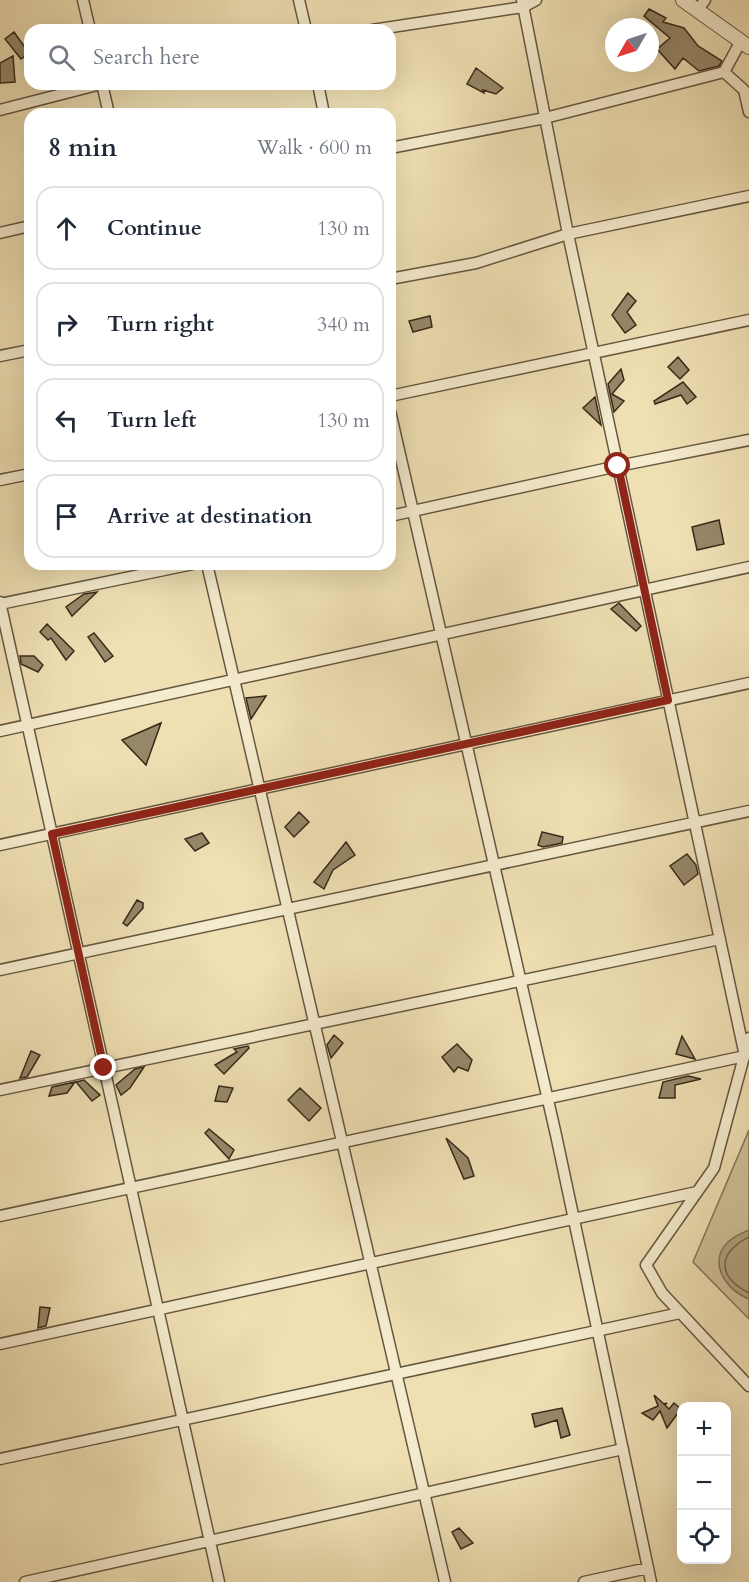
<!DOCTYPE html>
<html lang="en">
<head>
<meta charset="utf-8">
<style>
	body { margin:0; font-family:Cardo,serif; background:#f6f6f7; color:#1f2937 }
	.controls { position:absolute; right:18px; bottom:18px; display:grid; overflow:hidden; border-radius:12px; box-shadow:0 6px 24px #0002 }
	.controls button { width:54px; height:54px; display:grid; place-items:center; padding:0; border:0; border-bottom:2px solid #e0e1e3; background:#fff; color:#1f2937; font:30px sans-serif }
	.compass { position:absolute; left:605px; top:18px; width:54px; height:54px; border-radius:50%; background:#fff; box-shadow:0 6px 24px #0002; rotate:231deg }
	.stop { position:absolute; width:18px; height:18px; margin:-14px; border:4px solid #8f2418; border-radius:50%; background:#fff }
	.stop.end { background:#8f2418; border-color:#fff; box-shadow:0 2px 6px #0008 }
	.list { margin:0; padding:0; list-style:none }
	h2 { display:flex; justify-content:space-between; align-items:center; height:78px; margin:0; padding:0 24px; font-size:26px }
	h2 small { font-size:20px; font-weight:400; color:#747a83 }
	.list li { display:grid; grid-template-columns:39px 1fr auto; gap:18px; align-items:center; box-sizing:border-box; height:84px; margin:0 12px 12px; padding:0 12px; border:2px solid #e0e1e3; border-radius:18px }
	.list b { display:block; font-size:22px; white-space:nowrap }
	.list em { font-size:20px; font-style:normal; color:#747a83 }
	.icon { flex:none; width:33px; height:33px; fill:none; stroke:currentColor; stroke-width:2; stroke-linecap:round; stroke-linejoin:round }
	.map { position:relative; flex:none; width:749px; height:1582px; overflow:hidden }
	.search { position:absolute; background:#fff; box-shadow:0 6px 24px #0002; left:24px; top:24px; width:372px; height:66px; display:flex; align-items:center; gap:15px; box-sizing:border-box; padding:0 21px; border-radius:18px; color:#747a83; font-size:22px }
	.panel { position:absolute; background:#fff; box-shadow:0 6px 24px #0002; left:24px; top:108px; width:372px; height:462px; border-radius:18px }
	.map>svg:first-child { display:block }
</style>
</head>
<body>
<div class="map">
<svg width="749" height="1582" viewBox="0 0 749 1582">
	<rect width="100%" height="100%" fill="#efe0b4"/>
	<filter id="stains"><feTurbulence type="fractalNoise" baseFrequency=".00333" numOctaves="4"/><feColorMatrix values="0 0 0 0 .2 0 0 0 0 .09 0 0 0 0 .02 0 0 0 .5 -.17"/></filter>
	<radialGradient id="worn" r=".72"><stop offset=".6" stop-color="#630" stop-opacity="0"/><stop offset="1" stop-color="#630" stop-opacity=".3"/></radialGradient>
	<path fill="#d0c19a" stroke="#84755a" stroke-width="1.5" d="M749,1130V1319L693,1262Z"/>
	<path fill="#b1a27f" stroke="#817256" stroke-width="1.5" d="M749,1230V1299C727,1291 707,1263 728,1242C733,1237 742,1233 749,1230Z"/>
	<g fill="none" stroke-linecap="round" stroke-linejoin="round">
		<path stroke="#74664c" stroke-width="1.5" d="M749,1237C718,1253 716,1276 749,1293"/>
	</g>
	<path fill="#97886a" stroke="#382919" stroke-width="1.5" d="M649,9L666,18L663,22L684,28L698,46L722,61L719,66L699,71L683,58L675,69L657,49L670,38L644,16Z
		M14,32L29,53L21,59L5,39Z
		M13,56L15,82L0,83V63Z
		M476,68L503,88L496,94L483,90L484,93L467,84Z
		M628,293L636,301L627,312L636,325L625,333L612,315Z
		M430,316L432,327L413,332L409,321Z
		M678,357L689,370L680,379L668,367Z
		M621,369L624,380L612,394L624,401L614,412L608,384Z
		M683,382L696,397L687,404L681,395L655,404L654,401Z
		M595,397L601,425L583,408Z
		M719,520L724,544L697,550L692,527Z
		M97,592L72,616L66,607L84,594Z
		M619,603L641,626L636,631L611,609Z
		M47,624L74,651L66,660L51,638L48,640L40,632Z
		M94,633L113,656L105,662L88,637Z
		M20,656H34L43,665L38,672L21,664Z
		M266,696L251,719L246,698Z
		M161,723L146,765L122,740Z
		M299,812L309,822L294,837L285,827Z
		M542,832L563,837L562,843L543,847L538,845Z
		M202,833L209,843L195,851L185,839Z
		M346,842L355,855L333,870L324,889L314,882Z
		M687,854L696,865L698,874L684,885L670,866Z
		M137,900L143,903V908L127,926L123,923Z
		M334,1035L343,1043L331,1058L327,1045Z
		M682,1036L695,1059L676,1054Z
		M457,1044L472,1060L468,1071L458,1067L454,1072L442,1057Z
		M248,1046L249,1048L224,1074L215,1065L237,1052L234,1049Z
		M31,1051L40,1055L27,1077L20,1078Z
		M144,1067L130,1088L121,1095L116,1085L135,1069Z
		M688,1076L701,1079L675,1085V1098H659L663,1082Z
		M84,1080L100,1095L92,1101L76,1082Z
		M75,1082L67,1093L49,1096L52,1087Z
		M219,1086L233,1088L227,1102L215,1101Z
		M300,1088L321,1108L309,1121L288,1100Z
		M209,1129L234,1150L229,1159L205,1133Z
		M446,1138L468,1158L474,1176L464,1179Z
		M40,1307L50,1308L46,1326L38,1328Z
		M654,1395L664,1404L667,1403L665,1405L669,1409L674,1403L681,1409L667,1428L660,1411L653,1420L642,1413L658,1406Z
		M562,1408L570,1435L561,1438L557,1420L535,1427L532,1414Z
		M459,1528L473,1543L461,1549L452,1532Z"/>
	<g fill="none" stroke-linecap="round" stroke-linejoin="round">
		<defs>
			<path id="minor" d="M83,0L90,30
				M299,0L306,30
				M698,10L705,0
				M372,30L523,7L536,0
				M724,72L744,90L749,112
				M102,84L109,114
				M318,84L324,114
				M0,110L101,84
				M390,148L545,118L724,72L741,41
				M0,233L30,226
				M390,279L476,263L568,234L749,196
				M0,356L30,350
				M390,396L749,320
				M390,411L556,1135L651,1582
				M0,480L30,474
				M390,516L618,466L749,440
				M207,564L445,1582
				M0,602L219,1582
				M0,604L193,564
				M0,731L749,567
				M0,845L749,683
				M0,970L749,811
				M749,1038L714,1168L646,1265L662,1293L749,1386
				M0,1090L720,939
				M0,1216L745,1056L568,234L522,0
				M0,1344L697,1192
				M0,1459L680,1313
				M25,1582L623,1449
				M584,1582L648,1568"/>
			<path id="tertiary" d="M683,0L749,47"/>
		</defs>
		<use href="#minor" stroke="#665740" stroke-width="13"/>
		<use href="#tertiary" stroke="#665740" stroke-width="16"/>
		<use href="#minor" stroke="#f5ebce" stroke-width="10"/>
		<use href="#tertiary" stroke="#f5ebce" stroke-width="14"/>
	</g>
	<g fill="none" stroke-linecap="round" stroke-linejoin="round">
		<path stroke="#8f2418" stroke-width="8" d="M104,1068L52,834L668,700L618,466"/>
	</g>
	<rect width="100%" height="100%" filter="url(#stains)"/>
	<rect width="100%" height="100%" fill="url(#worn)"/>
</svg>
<div class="controls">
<button>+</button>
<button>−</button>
<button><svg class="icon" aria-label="locate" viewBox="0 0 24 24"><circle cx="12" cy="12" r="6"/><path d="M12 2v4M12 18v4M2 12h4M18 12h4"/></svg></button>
</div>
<svg class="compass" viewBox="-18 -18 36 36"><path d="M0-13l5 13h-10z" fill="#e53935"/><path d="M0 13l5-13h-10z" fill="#747a83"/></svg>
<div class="stop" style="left:618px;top:466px"></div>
<div class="stop end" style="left:104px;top:1068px"></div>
<div class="search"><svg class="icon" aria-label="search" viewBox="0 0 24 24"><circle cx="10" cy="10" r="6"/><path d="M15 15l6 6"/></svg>Search here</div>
<section class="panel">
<h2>8 min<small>Walk · 600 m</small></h2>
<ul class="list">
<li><svg class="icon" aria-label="ahead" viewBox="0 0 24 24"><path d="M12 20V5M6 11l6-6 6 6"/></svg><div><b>Continue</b></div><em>130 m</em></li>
<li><svg class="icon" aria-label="right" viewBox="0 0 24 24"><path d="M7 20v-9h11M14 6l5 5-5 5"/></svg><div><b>Turn right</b></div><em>340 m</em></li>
<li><svg class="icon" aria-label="left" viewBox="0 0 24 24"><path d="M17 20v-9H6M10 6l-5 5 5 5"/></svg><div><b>Turn left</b></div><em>130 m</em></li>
<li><svg class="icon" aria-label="arrive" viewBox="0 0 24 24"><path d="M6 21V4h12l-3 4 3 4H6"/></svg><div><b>Arrive at destination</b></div></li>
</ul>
</section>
</div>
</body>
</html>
